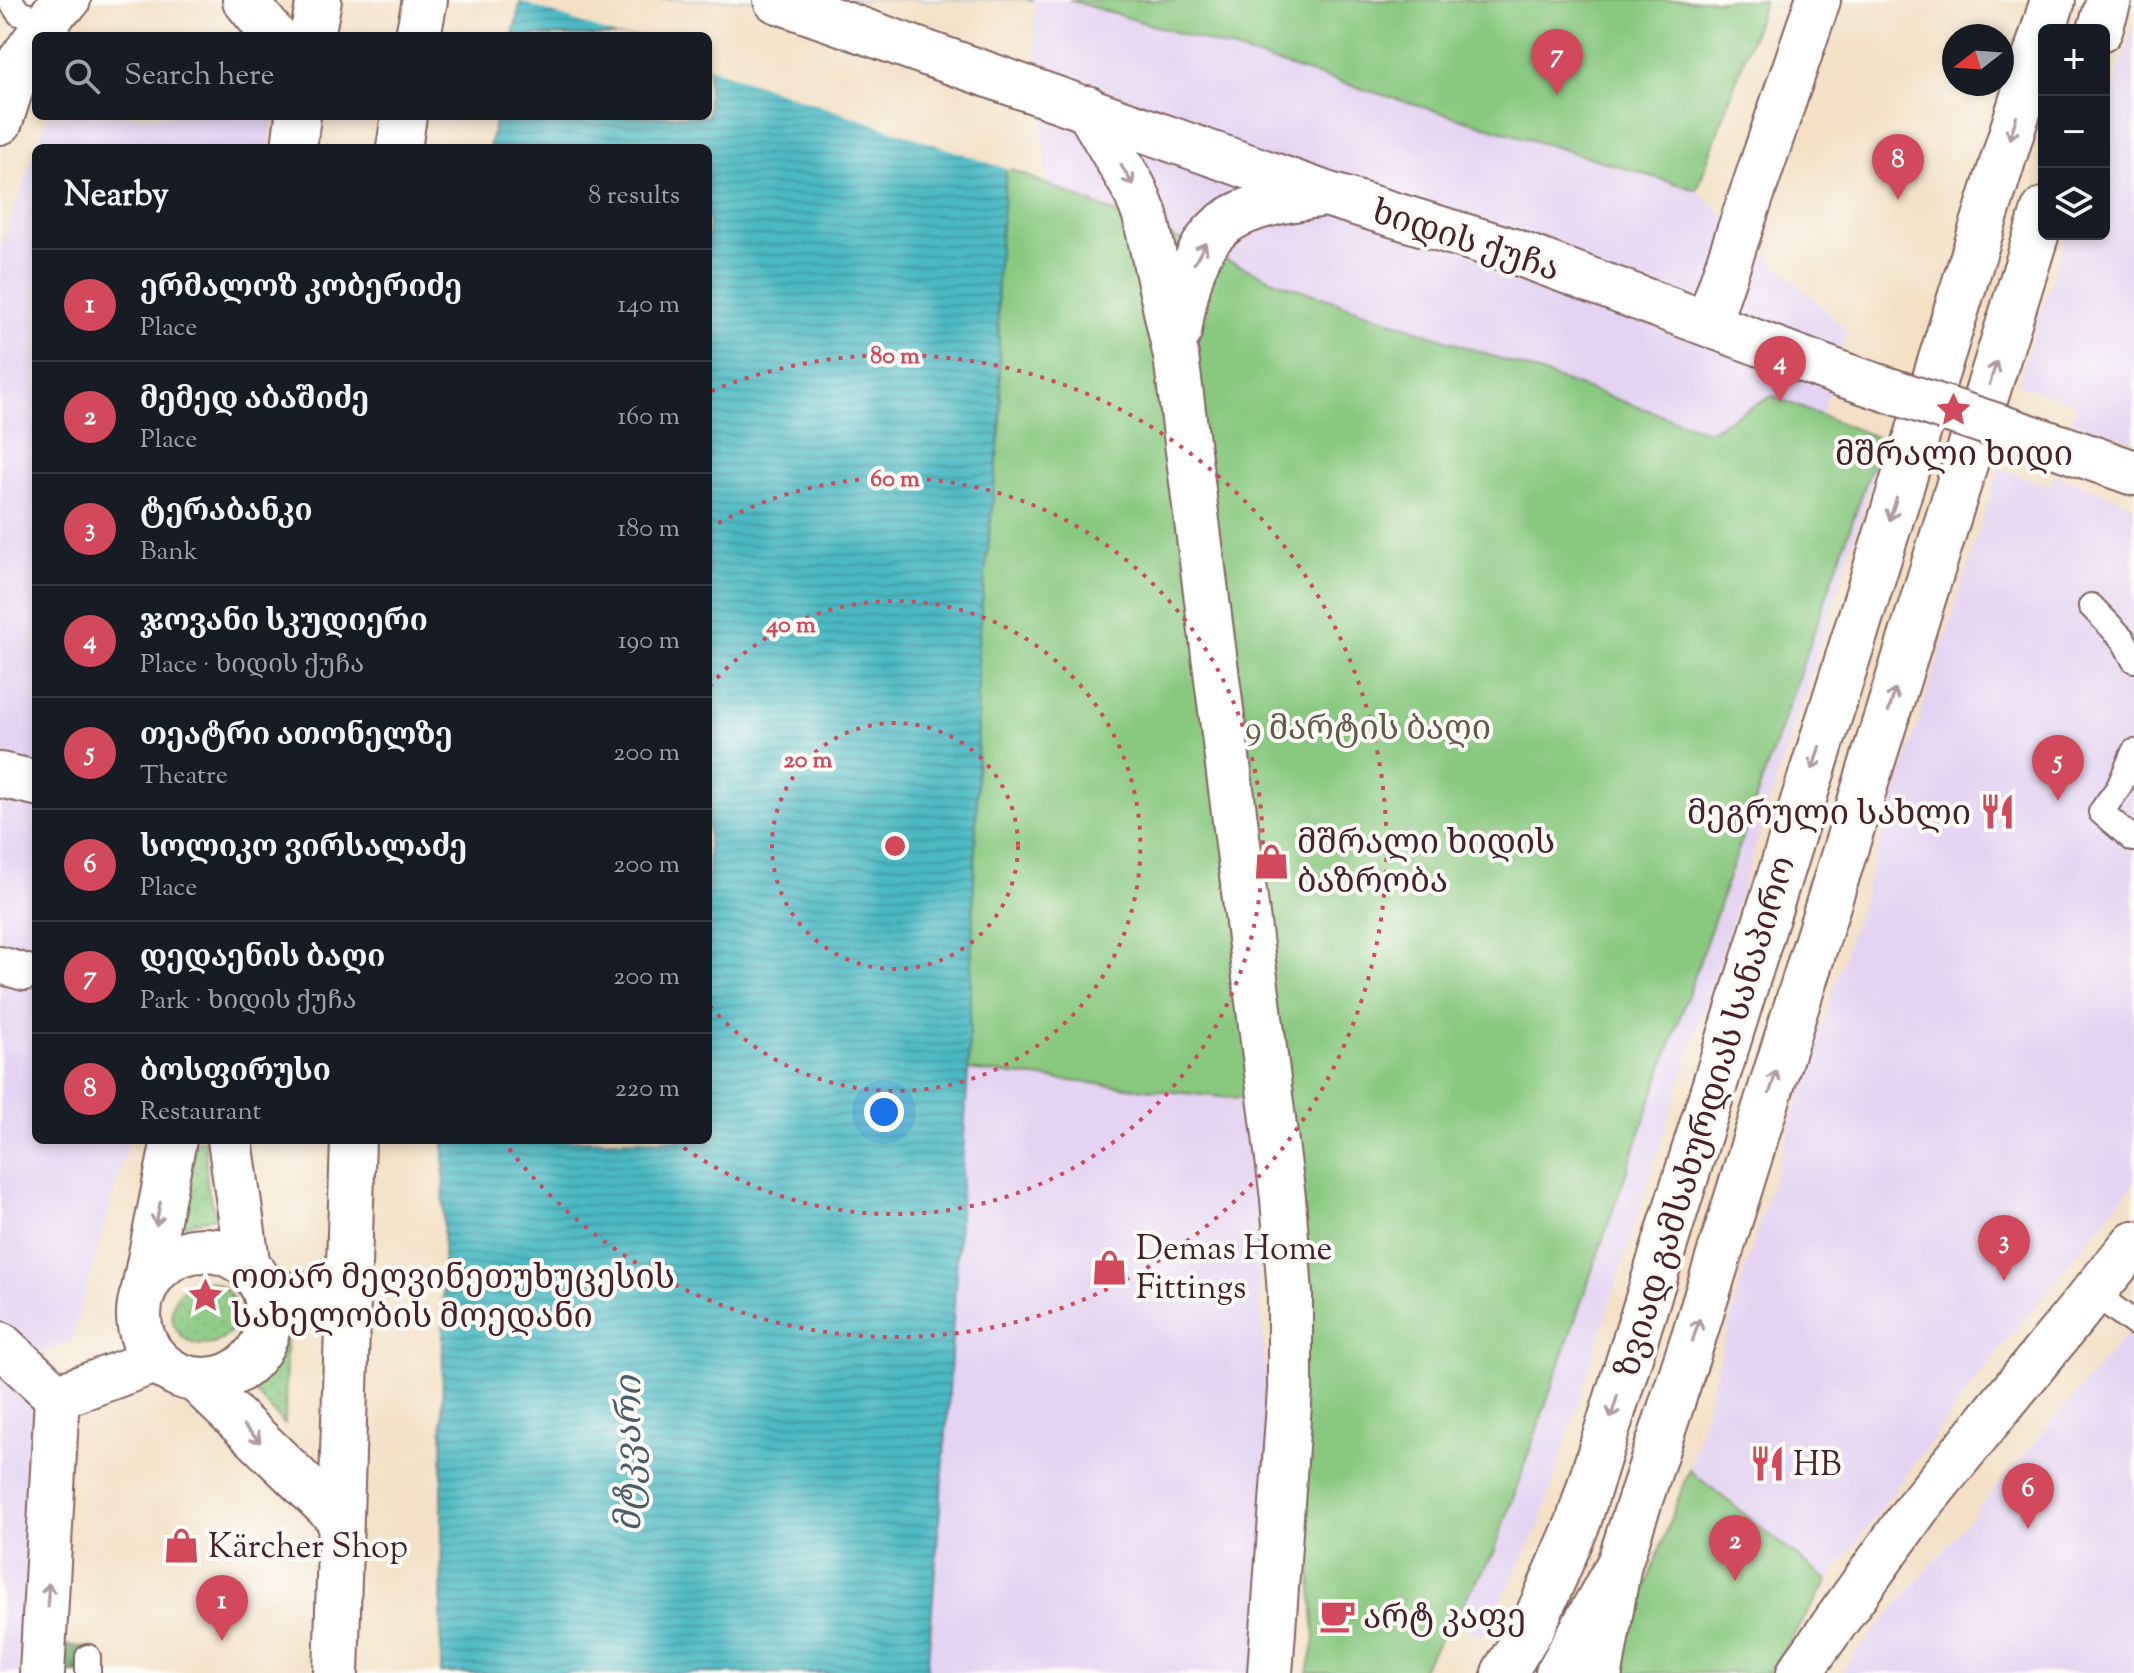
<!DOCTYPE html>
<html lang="en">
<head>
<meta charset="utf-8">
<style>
	body { margin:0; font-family:"Sorts Mill Goudy","Noto Serif Georgian",serif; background:#20242c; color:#f1f3f6 }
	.controls { position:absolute; right:24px; top:24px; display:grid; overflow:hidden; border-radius:12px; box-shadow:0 4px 12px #0003 }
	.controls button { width:72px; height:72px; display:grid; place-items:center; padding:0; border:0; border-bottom:2px solid #363941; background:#171b24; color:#f1f3f6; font:40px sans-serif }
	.compass { position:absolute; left:1942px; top:24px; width:72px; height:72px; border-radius:50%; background:#171b24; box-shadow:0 4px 12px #0003; rotate:253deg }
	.you { position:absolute; left:884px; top:1112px; width:28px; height:28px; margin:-20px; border:6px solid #fff; border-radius:50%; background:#1a73e8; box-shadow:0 0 0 12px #1a73e833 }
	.badge { display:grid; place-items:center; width:52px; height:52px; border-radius:50%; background:#d1495b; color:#fff; font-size:26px; font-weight:700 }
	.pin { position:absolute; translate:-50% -66px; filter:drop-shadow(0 2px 4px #0008) }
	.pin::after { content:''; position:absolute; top:42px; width:28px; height:24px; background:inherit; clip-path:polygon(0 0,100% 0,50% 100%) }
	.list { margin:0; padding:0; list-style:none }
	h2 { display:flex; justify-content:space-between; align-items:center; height:104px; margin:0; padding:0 32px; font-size:34px }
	h2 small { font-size:26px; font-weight:400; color:#9ea1a6 }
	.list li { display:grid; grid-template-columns:52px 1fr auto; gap:24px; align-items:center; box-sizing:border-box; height:112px; padding:0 32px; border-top:2px solid #363941 }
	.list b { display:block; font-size:30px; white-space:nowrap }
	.list p { margin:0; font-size:26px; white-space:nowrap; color:#9ea1a6 }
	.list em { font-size:26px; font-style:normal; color:#9ea1a6 }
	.icon { flex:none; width:44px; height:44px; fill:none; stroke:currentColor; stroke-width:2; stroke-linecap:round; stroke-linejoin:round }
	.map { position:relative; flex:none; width:2134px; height:1673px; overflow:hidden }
	.search { position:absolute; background:#171b24; box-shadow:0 4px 12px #0003; left:32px; top:32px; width:680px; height:88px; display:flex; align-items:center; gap:20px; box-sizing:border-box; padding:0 28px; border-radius:12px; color:#9ea1a6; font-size:30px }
	.panel { position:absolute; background:#171b24; box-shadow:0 4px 12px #0003; left:32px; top:144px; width:680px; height:1000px; border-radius:12px }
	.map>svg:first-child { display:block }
</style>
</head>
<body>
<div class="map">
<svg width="2134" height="1673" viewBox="0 0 2134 1673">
	<defs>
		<pattern id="grass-dots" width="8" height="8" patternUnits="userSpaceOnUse" patternTransform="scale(2)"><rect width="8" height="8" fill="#88c87f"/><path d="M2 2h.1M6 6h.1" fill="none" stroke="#77ab6e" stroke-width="1.8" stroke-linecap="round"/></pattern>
		<pattern id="forest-firs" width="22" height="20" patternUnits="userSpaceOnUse" patternTransform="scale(2)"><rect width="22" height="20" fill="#6eac6e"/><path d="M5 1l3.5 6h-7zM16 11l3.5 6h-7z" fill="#5c8b5b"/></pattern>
		<pattern id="water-rules" width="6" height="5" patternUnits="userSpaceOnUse" patternTransform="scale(2)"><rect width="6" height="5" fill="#4bb9c3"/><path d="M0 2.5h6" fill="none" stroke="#40969f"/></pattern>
	</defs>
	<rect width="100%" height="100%" fill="#fdfcf7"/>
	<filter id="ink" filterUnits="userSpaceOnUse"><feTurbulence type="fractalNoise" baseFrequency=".0125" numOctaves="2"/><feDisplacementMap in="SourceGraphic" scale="16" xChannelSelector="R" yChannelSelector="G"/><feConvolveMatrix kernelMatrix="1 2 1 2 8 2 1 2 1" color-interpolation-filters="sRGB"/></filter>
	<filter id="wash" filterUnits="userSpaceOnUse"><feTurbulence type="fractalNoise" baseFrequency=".006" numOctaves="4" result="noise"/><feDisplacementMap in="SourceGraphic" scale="32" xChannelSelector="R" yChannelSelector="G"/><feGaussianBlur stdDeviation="1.8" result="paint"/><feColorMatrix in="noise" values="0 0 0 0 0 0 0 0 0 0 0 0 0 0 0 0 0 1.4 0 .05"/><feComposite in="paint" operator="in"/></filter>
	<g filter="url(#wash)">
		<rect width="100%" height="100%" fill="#f3e0c5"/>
		<path fill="#e4d3f2" d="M1032,0H1070L1697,190L1847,330L1821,419L1885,440L1539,1526L1483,1637L1426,1610L1267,1068L1048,190Z
			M2134,25V441L2071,421L2077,404L2017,384L2066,234H2104V117Z
			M48,116H272L269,148H36Z
			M36,149V771L0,764V247Z
			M1999,468L2049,486L2055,474L2134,505V1183L1979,1376L1828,1581L1689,1470L1741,1280Z
			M0,788L36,795V1140H129L71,1342L39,1353L0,1321Z
			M968,1070L1249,1100L1283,1673H927L948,1407Z
			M2134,1325V1673H1841L1860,1648Z
			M0,1371L36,1403L42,1484L18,1673H0Z"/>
		<path fill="url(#grass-dots)" stroke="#697455" stroke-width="2" d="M198,1140H205L207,1188L217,1216L179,1227L190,1161Z
			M172 1313a32 32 0 1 1 64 0a32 32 0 1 1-64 0Z
			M286,1336L285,1425L249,1386Z"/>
		<path fill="url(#forest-firs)" stroke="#5c664c" stroke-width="2" d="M59,1644L95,1649L94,1673H55Z"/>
		<path fill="#88c87f" stroke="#697455" stroke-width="2" d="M1069,0H1765L1697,190Z
			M1006,167L1276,281L1708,431L1772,396L1881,439L1494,1553L1419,1673H1308L1315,1640L1303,1439L1249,1100L968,1070L977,790L978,643L1001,420L997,279Z
			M1689,1470L1828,1581L1769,1673H1614Z"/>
		<path fill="url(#water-rules)" stroke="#4a6c77" stroke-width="2" d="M521,0H1032L1006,167L997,279L1001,420L978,643L977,790L968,1070L948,1407L927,1673H441L444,1140H708V148H489L496,116H708V36H513Z"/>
		<path fill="#f3e0c5" d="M517,0H1025L1036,4L1010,170L708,67V36H616Z"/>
	</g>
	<g filter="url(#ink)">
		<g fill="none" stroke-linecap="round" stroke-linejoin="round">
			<defs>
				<path id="service" d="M10,0L19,13L40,20L53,11
					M2091,606L2123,639L2134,660
					M2133,839L2101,812L2119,787L2134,752
					M2094,1293L2134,1323
					M88,1673V1657"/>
				<path id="pedestrian" d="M0,965L24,972"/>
				<path id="minor" d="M38,36L57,8L68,0
					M0,122L19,63L36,39
					M0,775L36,783
					M0,1344L57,1397
					M57,1397L157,1360
					M42,1673L57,1397"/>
				<path id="tertiary" d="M245,0L274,36
					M776,0L1326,194L1510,250L1844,375
					M312,36L319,0
					M1087,108L1134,188L1145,215L1176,356L1283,1198L1290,1294V1390L1270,1673
					M294,148L298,116
					M1708,323L1818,0
					M1179,332C1195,228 1217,209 1319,195
					M2063,448L2134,473
					M230,1140L248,1268
					M139 1315a65 65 0 1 1 130 0a65 65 0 1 1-130 0Z
					M144,1289L174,1140
					M266,1295L348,1294
					M196,1380L339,1518
					M1600,1673L1618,1569
					M1799,1673L1917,1508L2134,1243"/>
				<path id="primary" d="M418,36L425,0
					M399,148L404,116
					M336,1673L353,1140"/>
				<path id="trunk" d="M2100,30L2109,0
					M1504,1673L1535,1622L1578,1523L2053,0
					M1558,1673L1619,1564L1694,1336L2044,210"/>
			</defs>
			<use href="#service" stroke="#856361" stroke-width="28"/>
			<use href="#pedestrian" stroke="#856361" stroke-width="40"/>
			<use href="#minor" stroke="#856361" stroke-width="48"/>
			<use href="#tertiary" stroke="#856361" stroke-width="48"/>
			<use href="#primary" stroke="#856361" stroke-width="48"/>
			<use href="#trunk" stroke="#856361" stroke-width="48"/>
			<use href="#service" stroke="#fff" stroke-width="24"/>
			<use href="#pedestrian" stroke="#fff" stroke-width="36"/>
			<use href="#minor" stroke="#fff" stroke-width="44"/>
			<use href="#tertiary" stroke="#fff" stroke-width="44"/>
			<use href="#primary" stroke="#fff" stroke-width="44"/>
			<use href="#trunk" stroke="#fff" stroke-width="44"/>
			<defs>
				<path id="tertiary-bridge" d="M1844,375L2063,448"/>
			</defs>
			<use href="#tertiary-bridge" stroke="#856361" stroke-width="48" stroke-linecap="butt"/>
			<use href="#tertiary-bridge" stroke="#fff" stroke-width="44"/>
		</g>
		<defs><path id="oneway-shaft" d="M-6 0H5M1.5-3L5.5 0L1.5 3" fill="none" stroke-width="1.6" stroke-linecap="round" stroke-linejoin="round" transform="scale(2)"/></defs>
		<g stroke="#ae9aa0">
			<use href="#oneway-shaft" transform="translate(2013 128) rotate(107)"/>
			<use href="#oneway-shaft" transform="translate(1127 175) rotate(59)"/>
			<use href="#oneway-shaft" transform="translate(1200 253) rotate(-61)"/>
			<use href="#oneway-shaft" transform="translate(1993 373) rotate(-73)"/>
			<use href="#oneway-shaft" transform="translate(1893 509) rotate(107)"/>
			<use href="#oneway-shaft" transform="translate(1892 700) rotate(-73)"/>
			<use href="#oneway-shaft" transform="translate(1816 758) rotate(107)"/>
			<use href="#oneway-shaft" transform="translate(1773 1082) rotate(-73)"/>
			<use href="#oneway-shaft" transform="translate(158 1214) rotate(101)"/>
			<use href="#oneway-shaft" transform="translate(1696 1330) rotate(-72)"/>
			<use href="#oneway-shaft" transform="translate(1614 1407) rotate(107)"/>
			<use href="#oneway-shaft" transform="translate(252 1434) rotate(44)"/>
			<use href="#oneway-shaft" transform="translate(48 1595) rotate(-88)"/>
		</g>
	</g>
	<g fill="none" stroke="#d1495b" stroke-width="4" stroke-dasharray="4 8">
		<circle cx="895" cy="846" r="123"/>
		<path d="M709 687A245 245 0 1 1 709 1005"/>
		<path d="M708 529A368 368 0 1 1 676 1142"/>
		<path d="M711 391A491 491 0 1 1 503 1141"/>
	</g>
	<defs>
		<symbol id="sight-bare" viewBox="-9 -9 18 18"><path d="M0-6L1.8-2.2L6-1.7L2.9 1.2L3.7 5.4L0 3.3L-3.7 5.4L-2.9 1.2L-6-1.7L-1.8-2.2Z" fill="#d1495b" stroke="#fdfcf7" stroke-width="2.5" paint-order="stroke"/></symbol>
		<symbol id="restaurant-bare" viewBox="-9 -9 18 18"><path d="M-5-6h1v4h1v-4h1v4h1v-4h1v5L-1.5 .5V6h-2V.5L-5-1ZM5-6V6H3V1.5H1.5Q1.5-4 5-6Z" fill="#d1495b" stroke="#fdfcf7" stroke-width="2.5" paint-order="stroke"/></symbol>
		<symbol id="shop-bare" viewBox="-9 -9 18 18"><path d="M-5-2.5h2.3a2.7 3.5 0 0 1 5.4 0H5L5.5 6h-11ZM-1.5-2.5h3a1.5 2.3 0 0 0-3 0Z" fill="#d1495b" stroke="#fdfcf7" stroke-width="2.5" paint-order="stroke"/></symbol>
		<symbol id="cafe-bare" viewBox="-9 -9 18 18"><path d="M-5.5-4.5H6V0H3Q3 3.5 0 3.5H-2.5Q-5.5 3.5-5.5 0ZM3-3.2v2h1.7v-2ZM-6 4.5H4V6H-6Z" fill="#d1495b" stroke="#fdfcf7" stroke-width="2.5" paint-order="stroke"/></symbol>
	</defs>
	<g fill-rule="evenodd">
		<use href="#sight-bare" x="1928" y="384" width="51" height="51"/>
		<use href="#restaurant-bare" x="1972" y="786" width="51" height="51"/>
		<use href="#shop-bare" x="1246" y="836" width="51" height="51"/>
		<use href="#shop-bare" x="1084" y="1242" width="51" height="51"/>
		<use href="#sight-bare" x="180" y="1270" width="51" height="51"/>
		<use href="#restaurant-bare" x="1742" y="1438" width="51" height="51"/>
		<use href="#shop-bare" x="156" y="1520" width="51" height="51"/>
		<use href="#cafe-bare" x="1312" y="1590" width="51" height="51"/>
	</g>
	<g text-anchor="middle" stroke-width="8" stroke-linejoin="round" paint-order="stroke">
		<g font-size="34" fill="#4a1f2b" stroke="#fdfcf7">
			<text transform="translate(1466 239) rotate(18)" y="12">ხიდის ქუჩა</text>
			<text transform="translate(1704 1116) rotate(-73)" y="12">ზვიად გამსახურდიას სანაპირო</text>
		</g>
		<g font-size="34" fill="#4a1f2b" stroke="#fdfcf7" text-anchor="start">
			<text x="1954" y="465" text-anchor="middle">მშრალი ხიდი</text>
			<text x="1971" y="824" text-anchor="end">მეგრული სახლი</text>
			<text x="1297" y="853">მშრალი ხიდის<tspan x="1297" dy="39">ბაზრობა</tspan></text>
			<text x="1136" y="1259">Demas Home<tspan x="1136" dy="39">Fittings</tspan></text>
			<text x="231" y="1288">ოთარ მეღვინეთუხუცესის<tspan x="231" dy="39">სახელობის მოედანი</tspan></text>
			<text x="1793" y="1475">HB</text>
			<text x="208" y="1557">Kärcher Shop</text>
			<text x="1363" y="1628">არტ კაფე</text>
		</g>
		<g font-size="34" fill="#605a48" stroke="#fdfcf7">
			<text x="1368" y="739">9 მარტის ბაღი</text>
		</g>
		<g font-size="36" font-style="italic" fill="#4a5d68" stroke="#fdfcf7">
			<text transform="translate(627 1454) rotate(-90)" y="13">მტკვარი</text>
		</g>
	</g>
	<circle cx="895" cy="846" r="12" fill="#d1495b" stroke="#fdfcf7" stroke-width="4"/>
	<g font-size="24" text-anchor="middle" font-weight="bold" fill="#d1495b" stroke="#fdfcf7" stroke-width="8" stroke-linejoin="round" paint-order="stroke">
		<text x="895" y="363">80 m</text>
		<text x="895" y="486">60 m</text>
		<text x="791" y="632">40 m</text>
		<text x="808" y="767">20 m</text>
	</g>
</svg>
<div class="controls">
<button>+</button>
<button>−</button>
<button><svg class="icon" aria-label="layers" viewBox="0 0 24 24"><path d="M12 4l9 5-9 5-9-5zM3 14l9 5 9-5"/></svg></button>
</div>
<svg class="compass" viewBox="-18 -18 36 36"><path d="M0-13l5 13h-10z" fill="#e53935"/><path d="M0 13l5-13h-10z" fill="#9ea1a6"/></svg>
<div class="you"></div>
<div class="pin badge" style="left:222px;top:1641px">1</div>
<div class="pin badge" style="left:1735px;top:1581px">2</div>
<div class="pin badge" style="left:2004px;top:1281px">3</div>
<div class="pin badge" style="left:1780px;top:402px">4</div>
<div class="pin badge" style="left:2058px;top:801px">5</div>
<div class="pin badge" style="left:2028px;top:1529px">6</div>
<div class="pin badge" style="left:1557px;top:95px">7</div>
<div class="pin badge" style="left:1898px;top:200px">8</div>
<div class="search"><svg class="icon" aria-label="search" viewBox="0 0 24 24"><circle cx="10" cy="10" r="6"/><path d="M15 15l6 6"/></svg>Search here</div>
<section class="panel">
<h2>Nearby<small>8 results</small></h2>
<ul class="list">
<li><span class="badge">1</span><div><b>ერმალოზ კობერიძე</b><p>Place</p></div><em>140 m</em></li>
<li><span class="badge">2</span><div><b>მემედ აბაშიძე</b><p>Place</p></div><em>160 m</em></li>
<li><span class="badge">3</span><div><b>ტერაბანკი</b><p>Bank</p></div><em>180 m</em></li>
<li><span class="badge">4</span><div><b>ჯოვანი სკუდიერი</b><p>Place · ხიდის ქუჩა</p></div><em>190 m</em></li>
<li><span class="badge">5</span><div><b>თეატრი ათონელზე</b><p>Theatre</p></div><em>200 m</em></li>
<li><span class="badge">6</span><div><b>სოლიკო ვირსალაძე</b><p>Place</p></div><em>200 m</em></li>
<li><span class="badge">7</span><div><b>დედაენის ბაღი</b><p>Park · ხიდის ქუჩა</p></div><em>200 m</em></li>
<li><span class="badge">8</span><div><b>ბოსფირუსი</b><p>Restaurant</p></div><em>220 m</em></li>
</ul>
</section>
</div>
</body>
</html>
